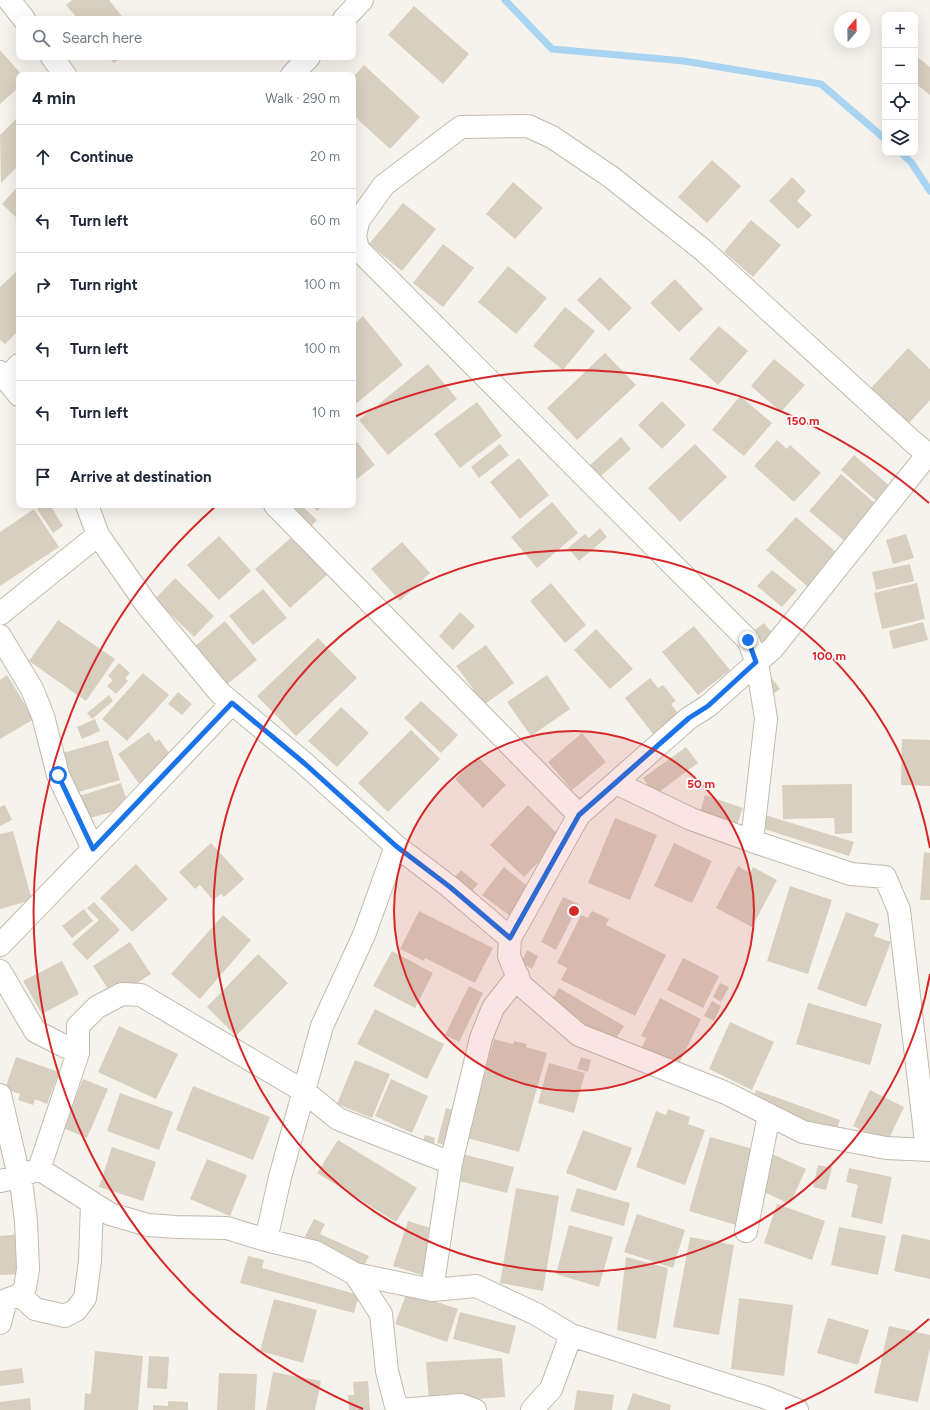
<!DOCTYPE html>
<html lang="en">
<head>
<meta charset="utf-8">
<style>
	body { margin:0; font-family:Figtree,sans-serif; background:#f6f6f7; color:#1f2937 }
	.controls { position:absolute; right:12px; top:12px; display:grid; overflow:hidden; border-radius:8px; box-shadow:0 4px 16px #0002 }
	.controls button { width:36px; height:36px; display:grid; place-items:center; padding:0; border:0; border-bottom:1px solid #e0e1e3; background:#fff; color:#1f2937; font:20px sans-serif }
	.compass { position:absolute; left:834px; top:12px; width:36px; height:36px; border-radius:50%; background:#fff; box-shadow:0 4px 16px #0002; rotate:20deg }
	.stop { position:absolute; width:12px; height:12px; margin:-9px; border:3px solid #1a73e8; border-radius:50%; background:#fff }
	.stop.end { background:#1a73e8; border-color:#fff; box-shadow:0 1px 4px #0008 }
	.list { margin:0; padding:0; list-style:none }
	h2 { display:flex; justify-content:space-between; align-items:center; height:52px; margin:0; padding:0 16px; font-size:17px }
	h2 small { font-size:13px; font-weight:400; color:#747a83 }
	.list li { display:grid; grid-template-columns:26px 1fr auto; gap:12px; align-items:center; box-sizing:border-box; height:64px; padding:0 16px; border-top:1px solid #e0e1e3 }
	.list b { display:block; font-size:15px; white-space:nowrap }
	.list em { font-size:13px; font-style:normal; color:#747a83 }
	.icon { flex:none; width:22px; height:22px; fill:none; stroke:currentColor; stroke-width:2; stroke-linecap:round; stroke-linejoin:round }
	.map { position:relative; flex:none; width:930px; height:1410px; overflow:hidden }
	.search { position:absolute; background:#fff; box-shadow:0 4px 16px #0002; left:16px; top:16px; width:340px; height:44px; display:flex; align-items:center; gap:10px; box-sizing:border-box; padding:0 14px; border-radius:8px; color:#747a83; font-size:15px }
	.panel { position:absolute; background:#fff; box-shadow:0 4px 16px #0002; left:16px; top:72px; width:340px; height:436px; border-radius:8px }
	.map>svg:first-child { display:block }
</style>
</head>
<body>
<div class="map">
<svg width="930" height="1410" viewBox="0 0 930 1410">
	<rect width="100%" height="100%" fill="#f6f3ec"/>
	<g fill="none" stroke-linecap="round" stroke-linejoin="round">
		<path stroke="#a9d4f2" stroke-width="7" d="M505,0L552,49L684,61L821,84L885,139
			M901,153L911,162L930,191"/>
	</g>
	<path fill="#d8cfc1" d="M72,0H109L124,19H78L66,5Z
		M414,6L469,54L443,84L388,35Z
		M0,50L22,75H19V87L0,104Z
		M915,55L930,67V95L915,83Z
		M108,57H121L114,63Z
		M364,65L420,117L390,149L353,115V77Z
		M19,116V165L1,183L0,135Z
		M712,160L741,186L707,223L678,197Z
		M792,177L806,191L797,201L812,215L798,229L769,201Z
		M513,182L543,208L515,239L486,214Z
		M19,185V220L2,204Z
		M403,203L436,229L402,271L369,244Z
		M751,220L781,245L753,277L724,252Z
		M443,244L474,268L443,307L413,283Z
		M508,266L547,298L516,334L478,302Z
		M16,272L19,275V330L5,344L0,340V287Z
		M600,277L632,308L609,331L577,300Z
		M675,279L703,309L679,332L650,303Z
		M565,307L595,331L563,370L533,346Z
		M363,316L403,365L353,406V325Z
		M719,326L748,351L718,385L689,359Z
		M908,348L930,369V400L909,423L871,388Z
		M605,353L636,385L577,440L547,408Z
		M774,359L805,385L781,412L751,386Z
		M428,364L457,399L388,455L359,420Z
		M740,396L772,423L744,456L712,430Z
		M662,401L686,425L662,449L638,425Z
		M477,402L502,436L460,468L434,434Z
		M353,437L375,465L353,482Z
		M621,437L631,449L599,478L589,466Z
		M777,440L787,449L790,445L821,473L794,502L754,466Z
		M500,444L509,455L479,478L471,467Z
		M695,444L727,477L680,522L648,488Z
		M854,455L893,489L880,504L841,470Z
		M519,458L549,495L520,519L490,482Z
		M841,474L878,506L847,543L809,511Z
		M552,502L578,533L537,568L511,537Z
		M44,505H50L63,526L53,533L37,509Z
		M299,505H301L317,520L308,529L291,513Z
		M312,505H325L317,511Z
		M34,509L59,547L0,586V532Z
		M796,517L838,554L808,587L766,550Z
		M600,528L607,537L579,561L568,548L585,534L589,538Z
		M906,534L914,558L893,564L886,540Z
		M219,536L251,571L219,600L187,565Z
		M292,537L327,575L290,608L255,569Z
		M402,542L430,573L400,601L371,569Z
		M910,564L914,581L876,590L872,572Z
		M772,570L797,590L782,607L757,586Z
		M175,578L214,616L194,637L155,599Z
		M551,583L586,625L565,643L530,601Z
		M917,583L925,619L882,629L874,593Z
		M263,589L287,618L253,645L229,616Z
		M460,612L475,626L453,650L439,636Z
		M58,620L115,659L86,701L29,661Z
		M225,621L257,660L225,686L193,648Z
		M923,622L928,640L893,649L889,631Z
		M764,623L774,635L761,645L751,633Z
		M694,626L730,670L698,695L662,652Z
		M596,629L633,669L610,689L574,650Z
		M318,638L357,678L296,736L257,696Z
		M486,645L514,683L481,707L471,692L474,690L456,666Z
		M119,663L130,673L125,678L128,681L116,694L107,686L113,680L108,676Z
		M143,673L169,695L127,741L102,719Z
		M7,675L34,719L0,739V680Z
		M547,675L570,709L531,736L507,702Z
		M771,677L780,689L770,696L761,685Z
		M650,678L658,688L663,685L676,701L671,704L679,714L653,734L625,698Z
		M178,692L192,704L182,715L168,704Z
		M109,695L113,701L92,719L87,713Z
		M421,701L458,735L441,753L404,718Z
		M341,707L369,733L337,767L308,741Z
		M95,719L100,731L82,739L77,727Z
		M411,730L440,759L388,812L358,783Z
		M149,732L156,742L159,739L174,760L142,788L118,754Z
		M582,733L606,762L572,790L548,762Z
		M902,739L930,740V786L901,785Z
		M108,740L120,780L75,793L56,755Z
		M686,747L698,763L655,795L643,778Z
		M478,757L506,785L483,808L455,779Z
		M121,783L129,807L83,820L76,797Z
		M852,784V833L835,834L834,818L783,819L782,785Z
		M705,795L743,808L736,828L699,816Z
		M5,805L12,820L0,826V807Z
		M528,805L562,838L524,877L490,845Z
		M765,815L854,842L849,856L761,828Z
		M615,818L657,835L630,900L588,883Z
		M13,831L32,900L0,909V834Z
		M211,843L244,879L224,897L221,894L213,900L200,885L195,889L179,872Z
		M674,843L712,861L692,903L654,886Z
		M924,852L930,853V900H920Z
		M136,864L168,899L132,932L100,898Z
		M738,866L750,873L753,867L777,880L752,927L716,908Z
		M504,867L531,889L510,916L482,895Z
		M461,870L478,884L470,893L453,879Z
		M790,886L832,900L808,974L767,961Z
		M563,897L579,904L556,950L541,942Z
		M94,902L120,930L87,960L72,944L99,920L87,908Z
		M84,909L93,921L72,938L62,926Z
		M419,911L493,948L475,983L425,958L424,961L400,949Z
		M592,911L609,919L606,925L666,955L635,1016L561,980L567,968L557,963L581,915L588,918Z
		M846,912L879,924L874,936L891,942L866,1007L817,989Z
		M223,915L251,940L200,999L171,974Z
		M130,942L151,974L114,998L93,966Z
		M527,950L538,956L532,969L521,963Z
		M392,951L433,973L415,1008L373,986Z
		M258,954L288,983L236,1036L207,1007Z
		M683,958L719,976L703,1008L667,990Z
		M62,961L79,994L42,1014L23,981Z
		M720,983L729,987L721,1002L713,997Z
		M469,986L483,993L459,1042L445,1035Z
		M559,988L624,1026L614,1042L549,1004Z
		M660,998L701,1019L677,1068L641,1050L646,1038L641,1036Z
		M712,1001L721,1006L714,1021L704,1016Z
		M808,1003L882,1024L870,1065L796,1044Z
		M375,1009L444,1044L427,1079L357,1044Z
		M730,1022L774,1042L752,1090L709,1069Z
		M119,1026L178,1054L156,1099L98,1072Z
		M494,1039L513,1044L514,1041L527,1044L526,1047L547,1053L519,1152L467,1138Z
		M16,1057L59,1072L47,1104L35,1099L33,1105L18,1100L20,1094L5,1089Z
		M581,1057L591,1060L588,1072L577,1069Z
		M355,1060L390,1074L372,1118L337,1104Z
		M549,1063L585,1073L574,1113L538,1103Z
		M83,1079L108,1089L87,1138L63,1128Z
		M391,1079L428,1096L412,1133L375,1116Z
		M193,1086L270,1117L253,1160L176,1130Z
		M756,1090L840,1120L835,1133L751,1103Z
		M870,1090L904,1107L887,1143L853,1126Z
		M120,1093L173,1112L159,1150L107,1131Z
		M446,1108L461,1112L453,1147L437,1143Z
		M668,1109L690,1117L688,1124L705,1130L685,1185L636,1167L656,1111L666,1115Z
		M583,1130L632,1148L616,1191L566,1173Z
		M425,1135L435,1138L433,1147L422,1144Z
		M710,1137L757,1150L736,1225L689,1211Z
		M338,1140L417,1188L396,1222L317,1173Z
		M112,1147L156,1162L143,1201L99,1187Z
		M458,1153L514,1167L507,1193L451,1179Z
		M772,1154L806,1169L790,1204L757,1189Z
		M207,1159L247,1175L230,1216L190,1199Z
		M818,1165L832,1168L826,1190L813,1187Z
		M849,1168L892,1177L882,1224L851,1217L858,1185L846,1182Z
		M516,1188L559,1196L543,1291L500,1283Z
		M577,1188L630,1203L624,1226L570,1211Z
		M777,1204L825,1221L812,1260L764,1243Z
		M637,1214L685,1230L673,1268L624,1252Z
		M314,1219L325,1224L320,1234L369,1256L363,1268L303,1240Z
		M408,1221L437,1230L422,1275L393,1266Z
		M569,1225L613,1237L599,1287L556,1274Z
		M839,1227L886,1236L878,1275L831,1265Z
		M20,1234L23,1274L0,1275V1236Z
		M902,1234L930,1240V1279L894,1271Z
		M690,1237L734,1245L719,1335L673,1327Z
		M248,1256L264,1260L262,1268L359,1295L354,1313L240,1283Z
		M626,1257L668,1268L656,1339L617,1330Z
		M407,1292L458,1309L447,1342L395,1324Z
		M739,1298L793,1305L784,1376L731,1369Z
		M274,1299L317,1310L303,1363L260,1351Z
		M460,1312L516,1326L509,1354L453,1339Z
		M828,1318L869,1330L858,1365L817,1353Z
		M889,1326L930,1335V1348L918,1402L874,1393Z
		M95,1351L143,1356L138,1410H84L85,1393L91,1394Z
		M149,1356L169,1357L167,1389L147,1388Z
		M502,1358L505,1397L429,1402L426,1362Z
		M22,1368L24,1383L0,1386V1371Z
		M273,1372L321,1381L315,1410H266Z
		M219,1373L257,1374L255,1410H217Z
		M368,1381L370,1410H349L348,1395H354L353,1382Z
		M577,1390L614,1395L612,1410H574Z
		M633,1393L671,1405L670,1410H627Z
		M30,1398L31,1410H0V1402Z
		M168,1401L188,1402V1410H153V1405L168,1406Z"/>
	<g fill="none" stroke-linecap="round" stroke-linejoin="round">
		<defs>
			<path id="street" d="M9,0L24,19
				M344,19L362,0
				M52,57L65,75
				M292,75L309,57
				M358,222L355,236L358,249L748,640L757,662L766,719L752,841
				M353,228L384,185L461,127L528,126L552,137L611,177L703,250L912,441L930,456
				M0,372L19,395
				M6,379L19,365
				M87,505L98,535L147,605L220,693L304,763L396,846L450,887L510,938L509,956L521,985L579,1035L726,1093L803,1132L886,1148L930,1150
				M275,505L579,815
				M0,614L98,535
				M0,636L32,689L43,716L58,775L93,849
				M616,783L691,819L752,841L851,874L885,877L899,910L927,1150
				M396,846L364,935L322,1026L280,1177L266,1240L315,1252L355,1274L381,1314L387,1371L397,1410
				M510,938L579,815L689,718L708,706L773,648L928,454
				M0,945L121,820L232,703
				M0,971L35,1031L78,1053
				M0,1095L22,1189L26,1221L28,1269L25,1288L20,1295L6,1300L0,1323
				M451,1163L481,1038L493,1008L518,976
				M39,1169L78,1053V1026L97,1007L122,994L141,995L305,1092L338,1119L451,1163L432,1290
				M0,1181L18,1177L39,1169L110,1214L148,1225L176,1227L227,1228L266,1240
				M746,1231L769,1115
				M355,1274L432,1290L476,1286L536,1314L571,1335L764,1397L797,1410
				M20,1295L35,1309L65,1316L76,1310L85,1298L90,1261L92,1203
				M399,1410L461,1405L475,1410
				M532,1410L551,1389L571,1335"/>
		</defs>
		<use href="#street" stroke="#c2bbae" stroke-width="24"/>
		<use href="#street" stroke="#fff" stroke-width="22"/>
	</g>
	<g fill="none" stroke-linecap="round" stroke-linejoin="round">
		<path stroke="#1a73e8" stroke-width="5" d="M58,775L93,849L232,703L304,763L396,846L450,887L510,938L579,815L689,718L708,706L756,662L748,640"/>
	</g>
	<circle cx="574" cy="911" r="180" fill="#d62828" fill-opacity=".12"/>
	<g fill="none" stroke="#d62828" stroke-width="2">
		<circle cx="574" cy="911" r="180"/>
		<path d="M930 974A361 361 0 1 1 930 848"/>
		<path d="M929 1319A541 541 0 0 1 785 1409M363 1409A541 541 0 0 1 216 506M354 417A541 541 0 0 1 929 503"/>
	</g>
	<circle cx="574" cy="911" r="6" fill="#d62828" stroke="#fff" stroke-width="2"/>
	<g font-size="12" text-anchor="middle" font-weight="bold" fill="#d62828" stroke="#fff" stroke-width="3.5" stroke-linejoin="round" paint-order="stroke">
		<text x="803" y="425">150 m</text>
		<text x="829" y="660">100 m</text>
		<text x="701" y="788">50 m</text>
	</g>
</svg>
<div class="controls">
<button>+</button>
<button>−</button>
<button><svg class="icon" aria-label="locate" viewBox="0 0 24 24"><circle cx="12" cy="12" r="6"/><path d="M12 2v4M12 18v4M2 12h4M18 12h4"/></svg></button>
<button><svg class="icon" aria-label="layers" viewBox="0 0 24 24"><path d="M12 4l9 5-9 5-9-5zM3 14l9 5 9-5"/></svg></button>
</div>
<svg class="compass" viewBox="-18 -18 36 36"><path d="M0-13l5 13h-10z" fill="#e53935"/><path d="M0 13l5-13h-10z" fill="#747a83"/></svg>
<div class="stop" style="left:58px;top:775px"></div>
<div class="stop end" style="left:748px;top:640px"></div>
<div class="search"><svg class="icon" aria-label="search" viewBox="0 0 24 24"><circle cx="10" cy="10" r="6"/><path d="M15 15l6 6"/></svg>Search here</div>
<section class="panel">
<h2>4 min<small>Walk · 290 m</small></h2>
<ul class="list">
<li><svg class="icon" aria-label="ahead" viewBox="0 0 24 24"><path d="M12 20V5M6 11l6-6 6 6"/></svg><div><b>Continue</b></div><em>20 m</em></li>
<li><svg class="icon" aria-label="left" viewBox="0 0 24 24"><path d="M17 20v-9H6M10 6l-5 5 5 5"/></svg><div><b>Turn left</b></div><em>60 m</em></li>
<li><svg class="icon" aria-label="right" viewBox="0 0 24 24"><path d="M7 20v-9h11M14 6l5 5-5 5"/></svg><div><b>Turn right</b></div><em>100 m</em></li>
<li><svg class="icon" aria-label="left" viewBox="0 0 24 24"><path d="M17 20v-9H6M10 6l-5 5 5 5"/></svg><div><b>Turn left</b></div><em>100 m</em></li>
<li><svg class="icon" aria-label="left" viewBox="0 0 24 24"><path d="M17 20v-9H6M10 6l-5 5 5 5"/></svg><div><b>Turn left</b></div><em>10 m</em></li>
<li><svg class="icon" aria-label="arrive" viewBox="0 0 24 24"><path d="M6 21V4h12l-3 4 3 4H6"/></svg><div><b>Arrive at destination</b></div></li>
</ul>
</section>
</div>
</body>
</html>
